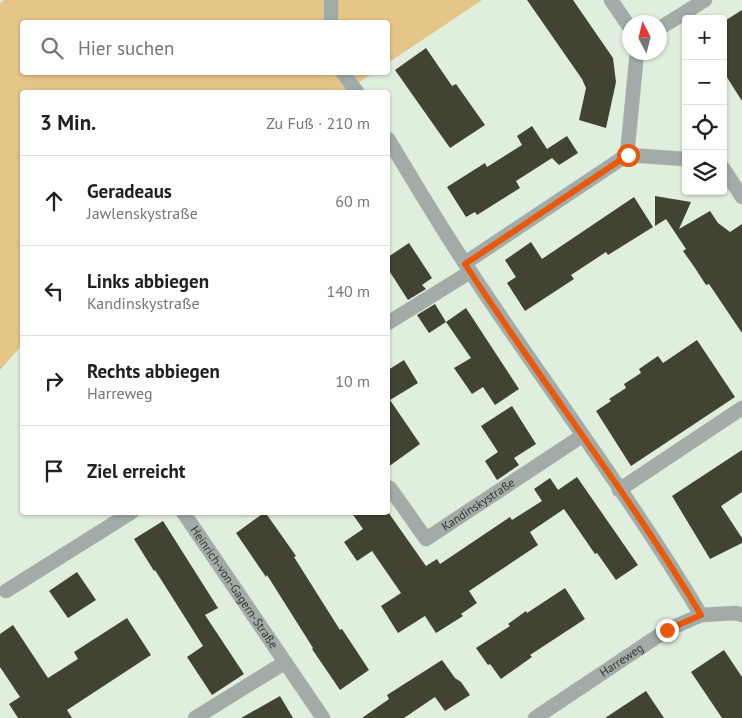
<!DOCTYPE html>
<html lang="de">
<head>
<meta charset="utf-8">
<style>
	body { margin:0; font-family:"PT Sans",sans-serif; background:#f2f2f2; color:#202124 }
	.controls { position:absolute; right:15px; top:15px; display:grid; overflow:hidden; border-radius:5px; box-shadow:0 1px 4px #0004 }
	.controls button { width:45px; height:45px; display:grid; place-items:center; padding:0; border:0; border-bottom:1px solid #e0e0e0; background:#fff; color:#202124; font:25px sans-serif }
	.compass { position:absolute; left:622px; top:15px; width:45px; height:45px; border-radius:50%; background:#fff; box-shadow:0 1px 4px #0004; rotate:353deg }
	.stop { position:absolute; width:15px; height:15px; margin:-11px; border:4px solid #ea580c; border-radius:50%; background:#fff }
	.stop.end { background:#ea580c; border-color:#fff; box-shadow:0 1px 5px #0008 }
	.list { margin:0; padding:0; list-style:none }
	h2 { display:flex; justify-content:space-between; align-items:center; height:65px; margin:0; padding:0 20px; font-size:21px }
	h2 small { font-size:16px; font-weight:400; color:#757577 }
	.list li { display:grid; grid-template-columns:32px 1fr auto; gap:15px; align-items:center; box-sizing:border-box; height:90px; padding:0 20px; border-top:1px solid #e0e0e0 }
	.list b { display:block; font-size:19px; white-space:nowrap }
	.list p { margin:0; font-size:16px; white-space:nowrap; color:#757577 }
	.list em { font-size:16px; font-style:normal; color:#757577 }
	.icon { flex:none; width:28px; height:28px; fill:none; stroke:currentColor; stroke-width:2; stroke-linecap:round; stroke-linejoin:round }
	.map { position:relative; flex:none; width:742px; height:718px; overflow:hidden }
	.search { position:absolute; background:#fff; box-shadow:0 1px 4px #0004; left:20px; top:20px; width:370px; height:55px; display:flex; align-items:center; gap:12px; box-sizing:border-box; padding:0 18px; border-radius:5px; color:#757577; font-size:19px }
	.panel { position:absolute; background:#fff; box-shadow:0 1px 4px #0004; left:20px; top:90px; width:370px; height:425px; border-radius:5px }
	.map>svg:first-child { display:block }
</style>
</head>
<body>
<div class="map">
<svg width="742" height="718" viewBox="0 0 742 718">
	<rect width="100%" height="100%" fill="#e0eedd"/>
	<path fill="#e6c589" d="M4,0H482L388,63V22H22V72L373,73L345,92H22V345L0,370V3Z"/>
	<path fill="#424333" d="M527,0H573L613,58L616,82L606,128L579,120L586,88L582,79Z
		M742,10V101L723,71V22Z
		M426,48L452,86L456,84L485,125L450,148L395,70Z
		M532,126L547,149L567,136L578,153L559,165L552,158L516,181L520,188L477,215L475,212L466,217L447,187L485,163L487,167L522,145L517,136Z
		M655,196L691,202L679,229L710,211L718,223L730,232L742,224V333L709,284L706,285L695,268L683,251L686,249L666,219L655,226Z
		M634,197L653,227L608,255L606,252L571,275L574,279L525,311L507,283L516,277L505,260L531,242L542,259Z
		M409,243L432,278L422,285L426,289L408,300L388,269V257Z
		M435,304L446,322L429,333L417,315Z
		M466,308L519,389L495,405L483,387L472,394L454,368L471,358L446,322Z
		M697,340L735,397L631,466L596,411L611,401L609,399L626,388L624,384L641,373L639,369L658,356L663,363Z
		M404,360L418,383L390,400L420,444L388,467V370Z
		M512,406L536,444L514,458L519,465L497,480L485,461L498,452L481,426Z
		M742,450V492L721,506L742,538V543L710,559L672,496Z
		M577,477L638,565L616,580L597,553L595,554L564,509L530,532L538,545L469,591L477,603L461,614L463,616L436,633L425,616L398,633L381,606L401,593L372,551L357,561L344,542L363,529L351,512H388L426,566L437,559L440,564L510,517L512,520L542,501L534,489L550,478L558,490Z
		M265,512L296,556L294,557L340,630L342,629L369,670L340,690L312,649L313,648L267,575L266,577L236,533Z
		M163,521L218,608L205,615L244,674L212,695L187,657L203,646L155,570L154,571L134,539Z
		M77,572L96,600L68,618L49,591Z
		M565,588L585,619L530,655L532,657L501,679L490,664L488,665L476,648L510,626L508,624L526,611L527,613Z
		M127,618L151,655L67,710L72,718H18L9,704L20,697L0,667V634L13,625L48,678L78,659L74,652Z
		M724,650L742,677V718H722L691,672Z
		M442,660L455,678L461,682L470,695L445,711L435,697L404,718H362L389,699L387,695Z
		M646,691L664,718H605Z
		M280,696L293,718H241Z"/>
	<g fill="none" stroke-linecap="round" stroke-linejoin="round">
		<defs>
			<g id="minor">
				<path d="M331,0V22"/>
				<path d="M611,0L630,28"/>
				<path d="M660,28L705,0"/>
				<path d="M342,72L357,92"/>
				<path d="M388,139C415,183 441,228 470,271C546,386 630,496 701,615"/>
				<path d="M627,155L637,52"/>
				<path d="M627,155L686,159"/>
				<path d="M723,168L742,197"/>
				<path d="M465,263L627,155"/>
				<path d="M388,323L470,272"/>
				<path id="s1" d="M390,488L426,539L582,436"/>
				<path d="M619,490L742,408"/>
				<path id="s2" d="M183,512L323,718"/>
				<path d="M6,591L132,512"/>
				<path d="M195,718L284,663"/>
				<path id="s3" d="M535,718L667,630L701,615L736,613L742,615"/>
			</g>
		</defs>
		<use href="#minor" stroke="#bdc9ba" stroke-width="15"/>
		<use href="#minor" stroke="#a1aba7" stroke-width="14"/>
	</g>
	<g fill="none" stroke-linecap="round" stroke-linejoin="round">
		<path stroke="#ea580c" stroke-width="6" d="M628,155L465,264C541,382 629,494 701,615L667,630"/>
	</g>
	<g text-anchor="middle" stroke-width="5" stroke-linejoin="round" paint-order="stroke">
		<g font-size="12" fill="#313730" stroke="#fff">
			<text dy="4" stroke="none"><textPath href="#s1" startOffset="125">Kandinskystraße</textPath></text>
			<text dy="4" stroke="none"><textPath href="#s2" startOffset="91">Heinrich-von-Gagern-Straße</textPath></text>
			<text dy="4" stroke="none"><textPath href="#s3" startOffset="104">Harreweg</textPath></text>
		</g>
	</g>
</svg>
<div class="controls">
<button>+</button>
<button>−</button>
<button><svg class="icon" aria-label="locate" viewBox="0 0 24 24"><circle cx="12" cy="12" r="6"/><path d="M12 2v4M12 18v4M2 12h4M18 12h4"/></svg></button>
<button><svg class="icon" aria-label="layers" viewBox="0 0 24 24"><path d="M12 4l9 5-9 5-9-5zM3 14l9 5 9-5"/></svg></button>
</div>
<svg class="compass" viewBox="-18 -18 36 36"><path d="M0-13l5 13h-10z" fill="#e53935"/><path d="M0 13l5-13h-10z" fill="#757577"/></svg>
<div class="stop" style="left:628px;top:155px"></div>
<div class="stop end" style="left:667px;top:630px"></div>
<div class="search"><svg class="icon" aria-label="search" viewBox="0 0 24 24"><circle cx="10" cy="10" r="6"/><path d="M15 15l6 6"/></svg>Hier suchen</div>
<section class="panel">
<h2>3 Min.<small>Zu Fuß · 210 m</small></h2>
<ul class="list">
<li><svg class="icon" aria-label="ahead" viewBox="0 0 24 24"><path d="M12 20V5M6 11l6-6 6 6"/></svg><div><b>Geradeaus</b><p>Jawlenskystraße</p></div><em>60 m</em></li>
<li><svg class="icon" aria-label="left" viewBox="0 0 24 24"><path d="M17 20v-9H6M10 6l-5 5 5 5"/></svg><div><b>Links abbiegen</b><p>Kandinskystraße</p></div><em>140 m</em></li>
<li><svg class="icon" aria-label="right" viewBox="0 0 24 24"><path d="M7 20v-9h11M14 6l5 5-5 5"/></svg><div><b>Rechts abbiegen</b><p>Harreweg</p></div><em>10 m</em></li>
<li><svg class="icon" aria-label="arrive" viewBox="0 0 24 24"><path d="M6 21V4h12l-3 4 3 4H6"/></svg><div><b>Ziel erreicht</b></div></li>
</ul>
</section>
</div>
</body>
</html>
